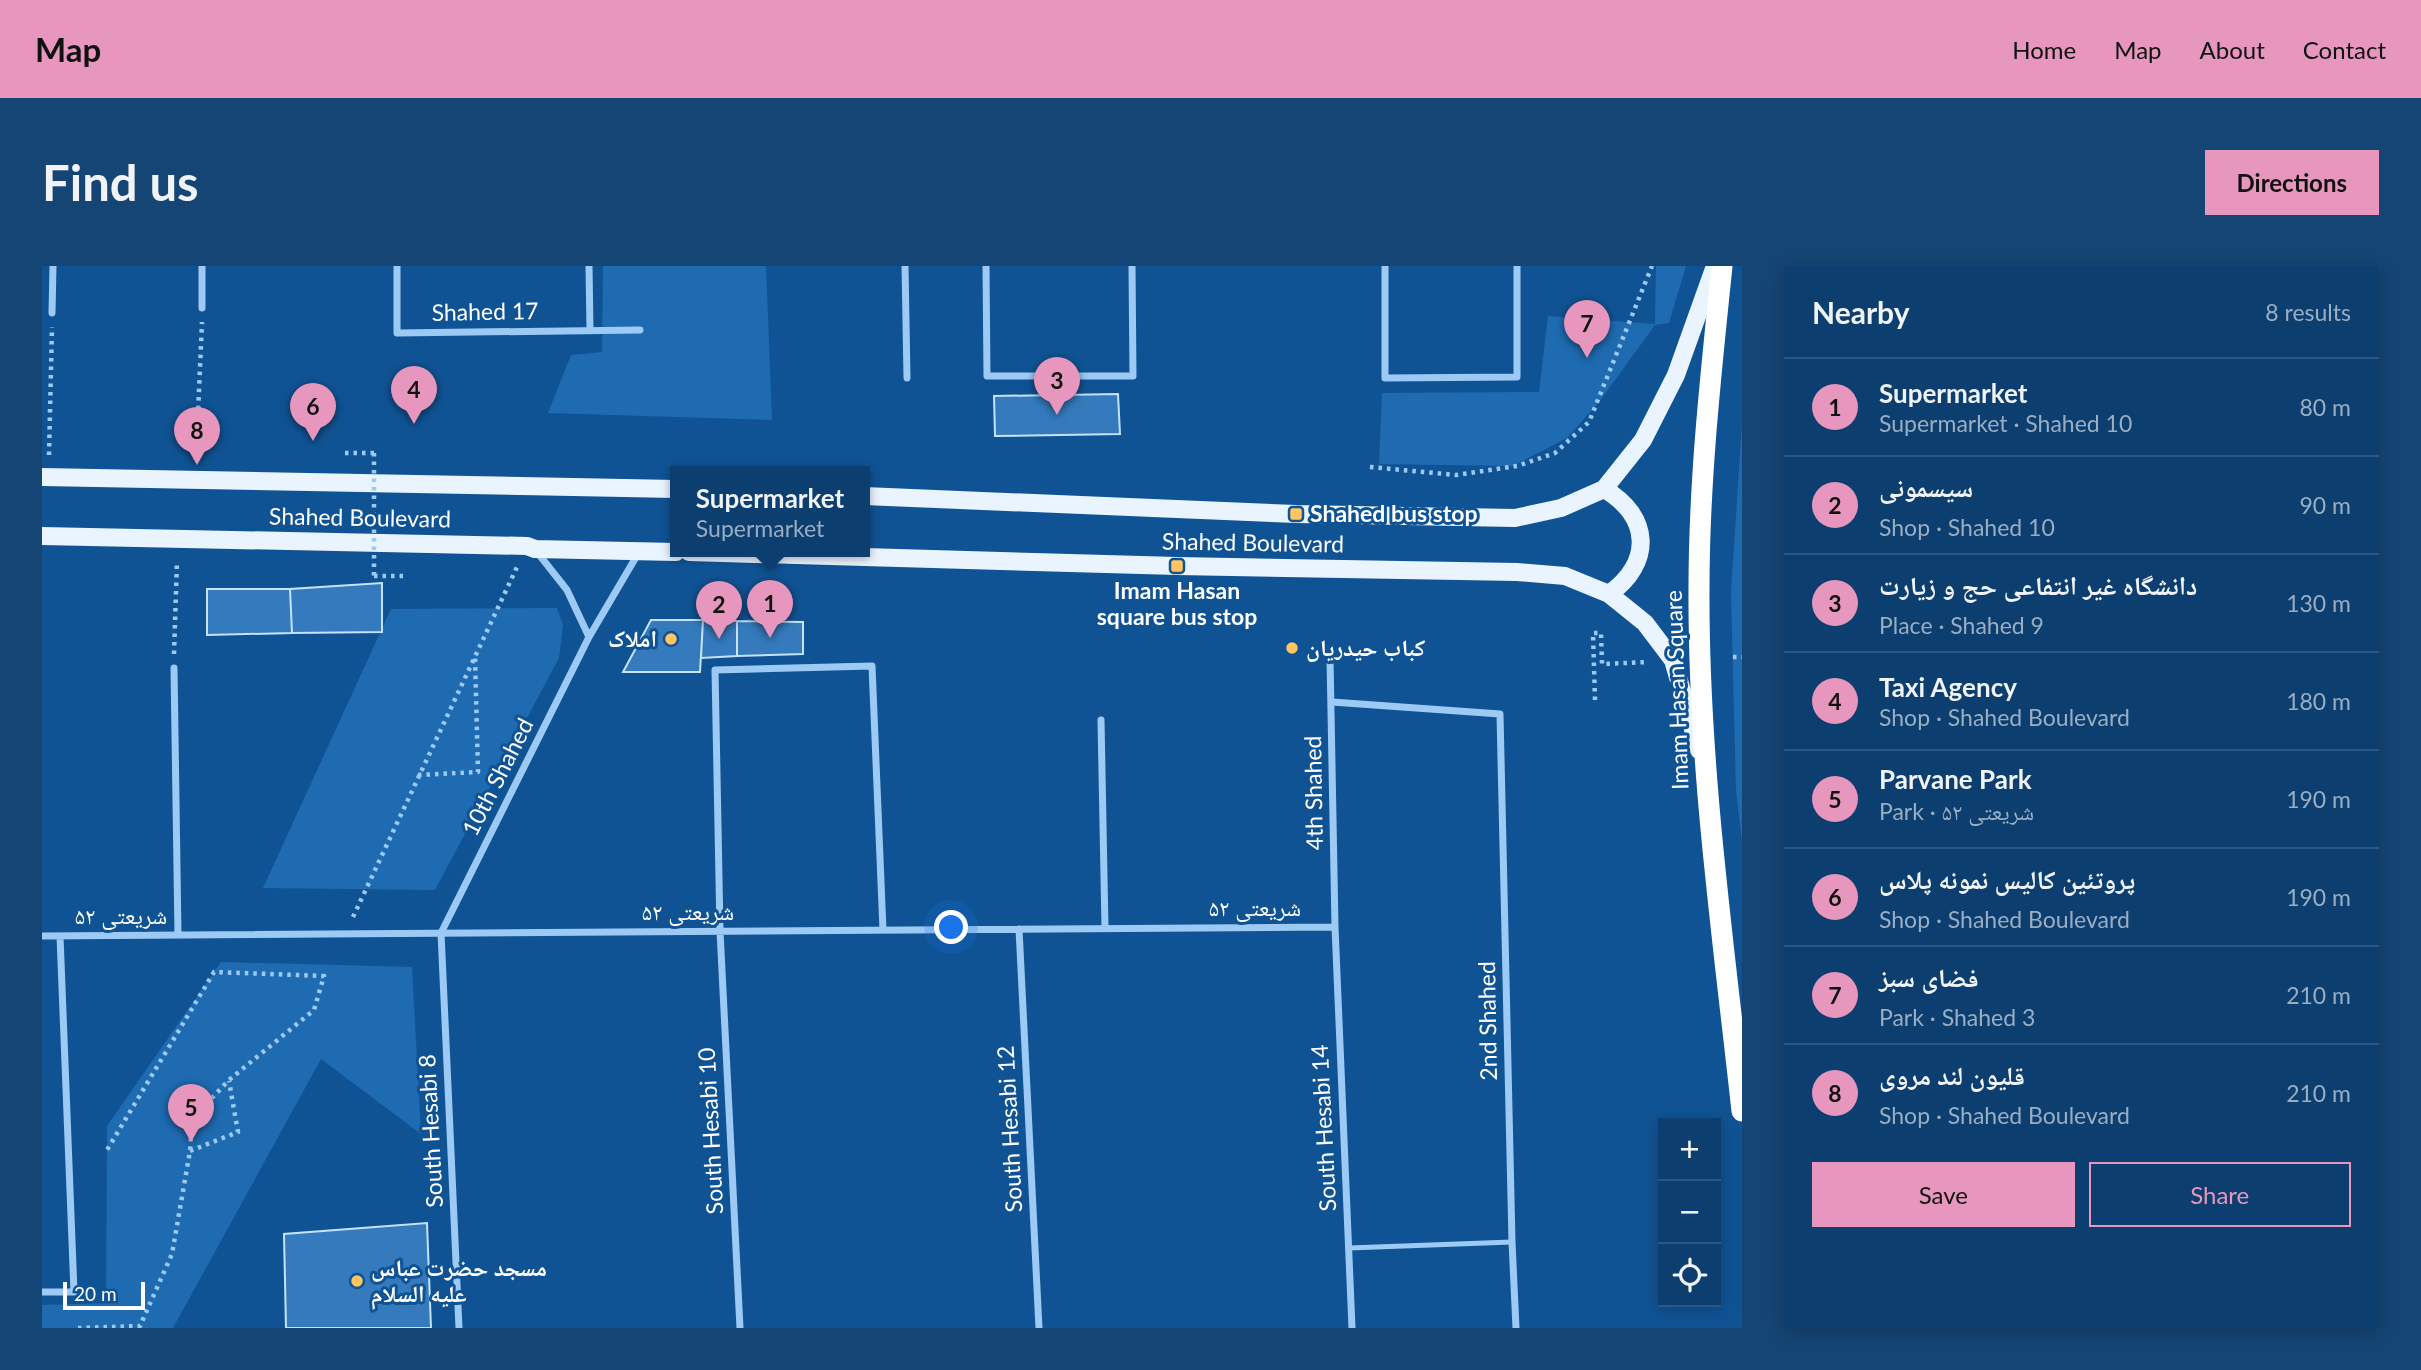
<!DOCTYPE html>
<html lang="en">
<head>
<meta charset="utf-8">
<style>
	body { margin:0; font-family:Lato,"Noto Naskh Arabic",sans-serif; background:#154574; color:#f1f3f6 }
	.controls { position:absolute; right:21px; bottom:21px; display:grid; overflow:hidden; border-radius:0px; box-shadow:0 4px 18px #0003 }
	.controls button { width:63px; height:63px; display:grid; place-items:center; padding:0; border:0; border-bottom:2px solid #2c5782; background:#0c3e6f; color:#f1f3f6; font:35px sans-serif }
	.scale { position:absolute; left:21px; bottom:18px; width:82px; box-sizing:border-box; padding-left:7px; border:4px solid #fff; border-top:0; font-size:19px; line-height:24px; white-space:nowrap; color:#fff; -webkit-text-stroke:5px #105394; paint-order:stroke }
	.you { position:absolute; left:910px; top:662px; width:24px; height:24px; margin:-18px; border:5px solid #fff; border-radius:50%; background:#1a73e8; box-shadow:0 0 0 10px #1a73e833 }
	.badge { display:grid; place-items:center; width:46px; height:46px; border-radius:50%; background:#e797bd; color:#111; font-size:23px; font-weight:700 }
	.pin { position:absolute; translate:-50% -58px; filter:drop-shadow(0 2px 4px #0008) }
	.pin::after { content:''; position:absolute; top:37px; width:24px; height:21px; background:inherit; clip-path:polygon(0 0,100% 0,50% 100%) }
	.popup { position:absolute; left:628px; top:200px; width:200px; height:91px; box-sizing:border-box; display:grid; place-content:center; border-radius:0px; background:#0c3e6f; filter:drop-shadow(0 2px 5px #0005); font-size:23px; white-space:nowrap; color:#9aaec3 }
	.popup b { font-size:26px; color:#f1f3f6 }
	.popup::after { content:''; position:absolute; left:50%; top:100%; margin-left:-14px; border:14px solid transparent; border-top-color:#0c3e6f }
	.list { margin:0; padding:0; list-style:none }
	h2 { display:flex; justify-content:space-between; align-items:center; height:91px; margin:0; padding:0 28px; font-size:30px }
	h2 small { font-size:23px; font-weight:400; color:#9aaec3 }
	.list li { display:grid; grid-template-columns:46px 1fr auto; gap:21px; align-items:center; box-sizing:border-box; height:98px; padding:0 28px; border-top:2px solid #2c5782 }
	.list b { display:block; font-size:26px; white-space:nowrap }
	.list p { margin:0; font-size:23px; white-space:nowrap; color:#9aaec3 }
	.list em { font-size:23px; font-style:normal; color:#9aaec3 }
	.actions { display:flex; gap:14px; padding:21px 28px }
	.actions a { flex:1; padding:16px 0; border:2px solid #e797bd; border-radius:0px; text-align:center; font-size:24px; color:#e797bd }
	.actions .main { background:#e797bd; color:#111 }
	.icon { flex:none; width:38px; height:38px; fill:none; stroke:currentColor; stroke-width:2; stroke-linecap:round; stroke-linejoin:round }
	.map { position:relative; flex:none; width:1700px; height:1062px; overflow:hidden; border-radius:0px }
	header { display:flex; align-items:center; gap:42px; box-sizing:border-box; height:98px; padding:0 35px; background:#e797bd; color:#111 }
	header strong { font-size:33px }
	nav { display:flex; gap:38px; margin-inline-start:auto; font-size:24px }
	.intro { display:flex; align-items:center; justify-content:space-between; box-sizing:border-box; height:168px; padding:0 42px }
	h1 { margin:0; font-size:49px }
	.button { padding:18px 32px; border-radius:0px; background:#e797bd; color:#111; font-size:24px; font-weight:700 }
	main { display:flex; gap:42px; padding:0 42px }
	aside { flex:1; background:#0c3e6f; border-radius:0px; box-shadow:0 4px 18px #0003 }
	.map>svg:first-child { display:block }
</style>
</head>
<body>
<header>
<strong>Map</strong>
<nav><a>Home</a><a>Map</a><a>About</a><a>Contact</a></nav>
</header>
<div class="intro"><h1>Find us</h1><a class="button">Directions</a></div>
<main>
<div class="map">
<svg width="1700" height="1062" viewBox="0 0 1700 1062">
	<rect width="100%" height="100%" fill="#105394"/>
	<path fill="#1e6bb2" d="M561,0H724L730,154L506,147L529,89L560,86Z
		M1614,0H1644L1627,57L1613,59L1557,136L1525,172L1471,200L1337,198L1340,127L1497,126L1506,50L1613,58Z
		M1700,157V576L1694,524L1689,326Z
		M515,342L521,359L517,392L393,624L221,622L349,343Z
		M179,696L370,701L379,868L279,793L131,1062H0V1039L64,1037L65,860Z"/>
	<path fill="#347abc" stroke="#c5e3fe" stroke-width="2" d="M1076,128L1078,168L953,170L952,130Z
		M340,317V366L250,367L248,323Z
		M165,323H248L250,367L165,369Z
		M609,354H661L658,406H581Z
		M661,354L695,355V390L659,392Z
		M695,355L761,356V388L695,390Z
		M385,957L389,1062H244L242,968Z"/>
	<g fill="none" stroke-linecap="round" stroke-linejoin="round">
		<path stroke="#9dcaf4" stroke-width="4.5" stroke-dasharray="3.5 5" stroke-linecap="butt" d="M303,187H332
			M7,189L10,61
			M154,194L160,56
			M1328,201L1414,209L1475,200L1513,187L1547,156L1610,0
			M332,310H363
			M132,388L135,295
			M1691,391H1700
			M1553,434L1551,367H1559L1560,398L1605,396
			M376,509L436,506L433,391
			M311,651L475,301
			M148,885L196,866L187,815
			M36,1062L98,1060L130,988L148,885L150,853L187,814L272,744L282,710L172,706L65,884"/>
		<path stroke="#9dcaf4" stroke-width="5" d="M1307,982L1470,976"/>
		<path stroke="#9dcaf4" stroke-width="7" d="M160,0V42
			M355,0V67L598,64
			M547,0L548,64
			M863,0L865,112
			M944,0L945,110H1091L1090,0
			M1343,0V112L1475,111V0
			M10,47L11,0
			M495,286L525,324L547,371
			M1288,392L1293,661L1310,1062
			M132,402L136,669
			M1290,436L1458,448L1470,976L1474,1062
			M1059,454L1063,662
			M977,663L997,1062
			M0,670L1293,661
			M0,1026H32L18,670
			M417,1062L399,667L547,371L597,286
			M698,1062L678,665L673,404L830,400L841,664"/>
		<path stroke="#eaf4ff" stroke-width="18" d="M0,211L634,223
			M1562,223C1609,250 1611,297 1567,328
			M822,230L1254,248L1473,252L1519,242L1562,223L1601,174L1634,109L1673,0
			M0,270L485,280L493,283L634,286
			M647,286L1135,300L1475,306L1523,310L1567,328L1603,357L1631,394L1657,484"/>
		<path stroke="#fff" stroke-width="21" d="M1680,0C1669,107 1657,214 1657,322C1656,497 1681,671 1700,845"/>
		<path stroke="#9dcaf4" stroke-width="4.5" stroke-dasharray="3.5 5" stroke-linecap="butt" d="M332,187V310"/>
	</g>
	<g fill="#ffc660" stroke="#105394" stroke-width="2.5">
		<rect x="1247" y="241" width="14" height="14" rx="3.5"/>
		<rect x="1128" y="293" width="14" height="14" rx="3.5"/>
		<circle cx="629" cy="373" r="7"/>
		<circle cx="1250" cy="382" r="7"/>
		<circle cx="315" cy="1015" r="7"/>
	</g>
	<g text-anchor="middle" stroke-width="6" stroke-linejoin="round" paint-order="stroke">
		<g font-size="23" fill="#fff" stroke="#105394">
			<text transform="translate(443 46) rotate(-1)" y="8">Shahed 17</text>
			<text transform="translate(318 252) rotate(1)" y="8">Shahed Boulevard</text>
			<text transform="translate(1211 277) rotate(1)" y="8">Shahed Boulevard</text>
			<text transform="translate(1635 424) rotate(-92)" y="8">Imam Hasan Square</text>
			<text transform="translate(456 511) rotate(-63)" y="8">10th Shahed</text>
			<text transform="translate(1272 527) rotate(-91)" y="8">4th Shahed</text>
			<text x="1213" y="650">شریعتی ۵۲</text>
			<text x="646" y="654">شریعتی ۵۲</text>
			<text x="79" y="658">شریعتی ۵۲</text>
			<text transform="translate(1446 755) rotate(-91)" y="8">2nd Shahed</text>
			<text transform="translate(1282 862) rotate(-93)" y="8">South Hesabi 14</text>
			<text transform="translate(968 863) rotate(-93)" y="8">South Hesabi 12</text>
			<text transform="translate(389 865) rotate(-93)" y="8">South Hesabi 8</text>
			<text transform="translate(669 865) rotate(-93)" y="8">South Hesabi 10</text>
		</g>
		<g font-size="23" font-weight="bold" fill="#fff" stroke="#105394" text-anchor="start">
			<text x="1268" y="256">Shahed bus stop</text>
			<text x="1135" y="333" text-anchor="middle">Imam Hasan<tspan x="1135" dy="26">square bus stop</tspan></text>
			<text x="615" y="381" text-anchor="end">املاک</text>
			<text x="1264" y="390">کباب حیدریان</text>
			<text x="329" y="1010">مسجد حضرت عباس<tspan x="329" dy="26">علیه السلام</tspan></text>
		</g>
	</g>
</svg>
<div class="controls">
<button>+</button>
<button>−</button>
<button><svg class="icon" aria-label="locate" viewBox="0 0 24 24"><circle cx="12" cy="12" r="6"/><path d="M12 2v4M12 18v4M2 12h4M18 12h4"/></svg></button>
</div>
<div class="scale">20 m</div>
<div class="you"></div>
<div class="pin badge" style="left:728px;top:372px">1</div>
<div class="popup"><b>Supermarket</b>Supermarket</div>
<div class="pin badge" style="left:677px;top:373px">2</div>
<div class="pin badge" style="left:1015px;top:149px">3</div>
<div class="pin badge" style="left:372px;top:158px">4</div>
<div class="pin badge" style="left:149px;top:876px">5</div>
<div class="pin badge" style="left:271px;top:175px">6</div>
<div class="pin badge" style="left:1545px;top:92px">7</div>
<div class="pin badge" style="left:155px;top:199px">8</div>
</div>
<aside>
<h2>Nearby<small>8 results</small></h2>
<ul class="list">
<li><span class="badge">1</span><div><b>Supermarket</b><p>Supermarket · Shahed 10</p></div><em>80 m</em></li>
<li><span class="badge">2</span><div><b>سیسمونی</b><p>Shop · Shahed 10</p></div><em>90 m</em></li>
<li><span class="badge">3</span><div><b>دانشگاه غیر انتفاعی حج و زیارت</b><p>Place · Shahed 9</p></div><em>130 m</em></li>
<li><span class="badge">4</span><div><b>Taxi Agency</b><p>Shop · Shahed Boulevard</p></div><em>180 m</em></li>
<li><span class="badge">5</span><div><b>Parvane Park</b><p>Park · شریعتی ۵۲</p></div><em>190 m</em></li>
<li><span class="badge">6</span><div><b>پروتئین کالیس نمونه پلاس</b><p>Shop · Shahed Boulevard</p></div><em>190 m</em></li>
<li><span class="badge">7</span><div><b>فضای سبز</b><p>Park · Shahed 3</p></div><em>210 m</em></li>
<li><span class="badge">8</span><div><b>قلیون لند مروی</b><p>Shop · Shahed Boulevard</p></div><em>210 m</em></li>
</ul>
<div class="actions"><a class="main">Save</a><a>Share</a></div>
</aside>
</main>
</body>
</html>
